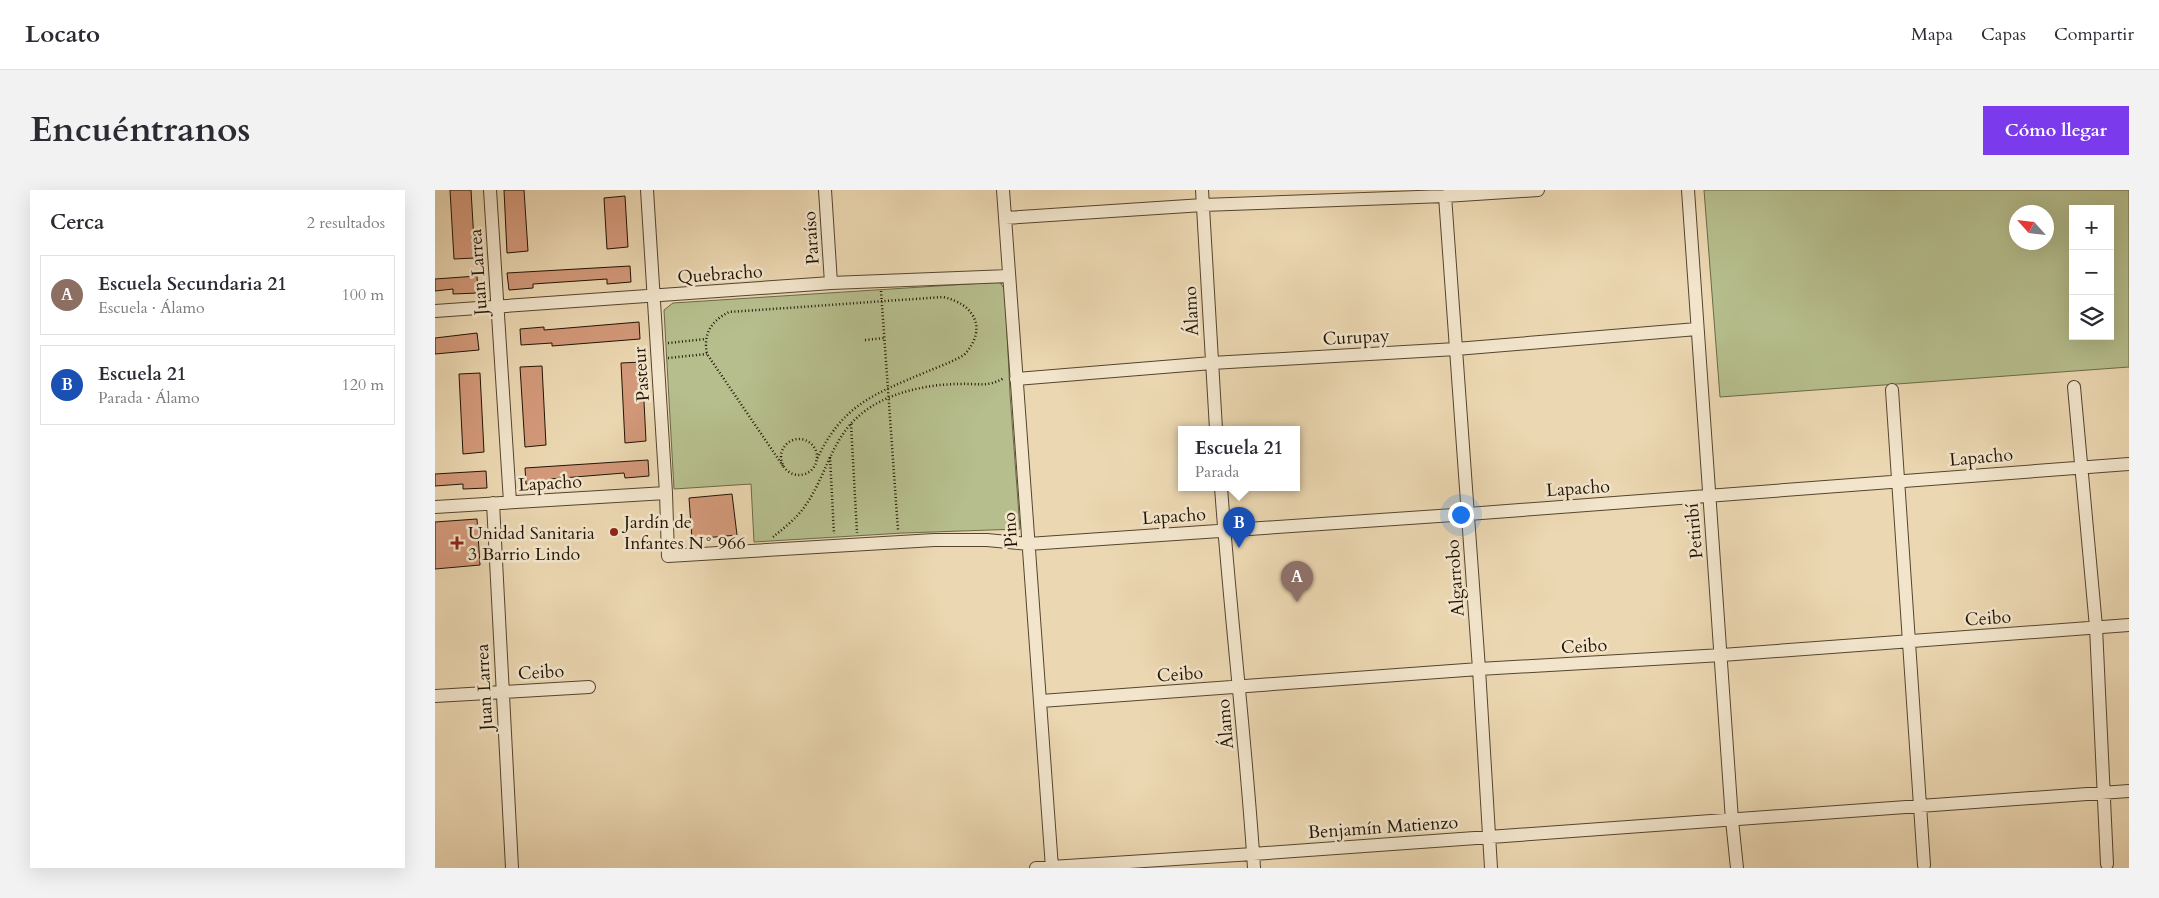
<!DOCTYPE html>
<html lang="es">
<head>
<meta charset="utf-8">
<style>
	body { margin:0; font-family:Cardo,serif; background:#f2f2f3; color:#2b2b33 }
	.controls { position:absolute; right:15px; top:15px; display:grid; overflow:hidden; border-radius:0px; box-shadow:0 5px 20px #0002 }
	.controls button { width:45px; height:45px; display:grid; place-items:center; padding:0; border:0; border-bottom:1px solid #e1e1e2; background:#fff; color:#2b2b33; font:25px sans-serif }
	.compass { position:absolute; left:1574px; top:15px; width:45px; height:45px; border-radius:50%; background:#fff; box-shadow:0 5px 20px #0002; rotate:297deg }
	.you { position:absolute; left:1025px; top:324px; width:18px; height:18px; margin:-12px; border:4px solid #fff; border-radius:50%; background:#1a73e8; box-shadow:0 0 0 8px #1a73e833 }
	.badge { display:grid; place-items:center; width:32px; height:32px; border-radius:50%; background:#7c3aed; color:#fff; font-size:16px; font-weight:700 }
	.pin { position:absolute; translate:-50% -41px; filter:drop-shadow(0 1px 2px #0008) }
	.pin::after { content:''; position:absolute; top:26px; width:18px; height:15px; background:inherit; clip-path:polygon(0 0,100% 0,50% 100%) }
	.popup { position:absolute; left:743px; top:236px; width:122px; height:65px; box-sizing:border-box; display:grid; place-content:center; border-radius:0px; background:#fff; filter:drop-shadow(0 1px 4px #0005); font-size:16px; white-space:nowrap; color:#7c7c81 }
	.popup b { font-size:19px; color:#2b2b33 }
	.popup::after { content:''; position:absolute; left:50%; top:100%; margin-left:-10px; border:10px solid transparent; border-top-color:#fff }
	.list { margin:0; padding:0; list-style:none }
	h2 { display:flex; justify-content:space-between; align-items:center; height:65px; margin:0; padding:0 20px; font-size:21px }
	h2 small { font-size:16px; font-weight:400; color:#7c7c81 }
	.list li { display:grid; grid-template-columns:32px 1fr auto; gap:15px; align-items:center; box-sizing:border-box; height:80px; margin:0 10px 10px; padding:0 10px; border:1px solid #e1e1e2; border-radius:0px }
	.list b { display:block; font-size:19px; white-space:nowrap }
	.list p { margin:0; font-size:16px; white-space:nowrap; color:#7c7c81 }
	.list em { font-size:16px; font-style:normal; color:#7c7c81 }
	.icon { flex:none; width:28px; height:28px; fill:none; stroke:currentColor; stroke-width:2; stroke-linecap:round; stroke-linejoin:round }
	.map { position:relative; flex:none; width:1694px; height:678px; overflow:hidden; border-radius:0px }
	header { display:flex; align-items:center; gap:30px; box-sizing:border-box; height:70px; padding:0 25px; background:#fff; border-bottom:1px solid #e1e1e2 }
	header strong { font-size:24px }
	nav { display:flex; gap:28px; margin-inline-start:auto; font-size:18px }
	.intro { display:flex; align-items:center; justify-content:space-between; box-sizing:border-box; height:120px; padding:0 30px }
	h1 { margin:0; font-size:35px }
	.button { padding:12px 22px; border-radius:0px; background:#7c3aed; color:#fff; font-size:18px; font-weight:700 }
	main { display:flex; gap:30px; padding:0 30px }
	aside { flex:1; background:#fff; border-radius:0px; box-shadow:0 5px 20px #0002 }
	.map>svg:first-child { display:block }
</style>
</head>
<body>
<header>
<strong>Locato</strong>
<nav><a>Mapa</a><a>Capas</a><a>Compartir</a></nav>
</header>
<div class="intro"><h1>Encuéntranos</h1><a class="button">Cómo llegar</a></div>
<main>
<aside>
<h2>Cerca<small>2 resultados</small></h2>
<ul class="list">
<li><span class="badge" style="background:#8d6e63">A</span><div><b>Escuela Secundaria 21</b><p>Escuela · Álamo</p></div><em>100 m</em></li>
<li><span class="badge" style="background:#1a4fb4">B</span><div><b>Escuela 21</b><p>Parada · Álamo</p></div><em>120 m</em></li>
</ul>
</aside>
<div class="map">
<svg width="1694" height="678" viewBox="0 0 1694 678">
	<rect width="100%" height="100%" fill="#ebd7b1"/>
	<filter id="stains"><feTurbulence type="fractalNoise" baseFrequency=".004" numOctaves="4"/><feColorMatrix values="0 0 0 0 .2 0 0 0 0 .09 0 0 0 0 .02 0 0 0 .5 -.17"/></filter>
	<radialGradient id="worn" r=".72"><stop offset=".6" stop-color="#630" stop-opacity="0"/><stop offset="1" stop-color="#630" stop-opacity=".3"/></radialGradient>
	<path fill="#b6be8d" stroke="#6c6948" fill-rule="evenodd" d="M1269,0H1694V177L1285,207ZM1638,19H1675V146H1638ZM1582,22H1612V52H1582Z
		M565,92L570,100L575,204L585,339L468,343L319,352L316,294L239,299L229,120L238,113Z"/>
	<path fill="#d3997a" stroke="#221404" d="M15,0H36L40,68L19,69Z
		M69,0H89L93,61L72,63Z
		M190,6L193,57L172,59L169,8Z
		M195,76L196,92L172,94V89L98,94V98L74,100L72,83Z
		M42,86L43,103L18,104V99L0,101V89Z
		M204,132L205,149L117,156V153L86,155L85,139L109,137V140Z
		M42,143L44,160L0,164V148Z
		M207,172L211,251L190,253L186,173Z
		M107,176L111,255L90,257L85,177Z
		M45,183L49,262L28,264L24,184Z
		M213,270L214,286L190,288L189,283L115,289L116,292L91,294L90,278Z
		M51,281L52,298L28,299V294L0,296V284Z
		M297,304L302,345L257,349L254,308Z
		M42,329L45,375L0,379V332Z"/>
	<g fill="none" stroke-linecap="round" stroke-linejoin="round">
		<defs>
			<path id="street" d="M55,0L75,312
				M212,0L231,303L233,366L499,350H552L593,354L1033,324L1694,274
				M390,0L396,93
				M568,0L617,678
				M767,0L781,239
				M1253,0L1297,630L1302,678
				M1010,6L1044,479L1056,678
				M570,28L768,15L1010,6L1103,0
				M0,121L396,93L574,86
				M581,189L777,173L1021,159L1262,139
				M1639,197L1661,437L1672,674
				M1457,200L1489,675
				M786,297C795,424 811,551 819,678
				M58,313L77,678
				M0,317L231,303
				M0,506L154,497
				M606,511L1044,479L1287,465L1694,435
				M601,678L818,664L1694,601"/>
		</defs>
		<use href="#street" stroke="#54452f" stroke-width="14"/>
		<path stroke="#221404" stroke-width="2.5" stroke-dasharray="1 2.5" stroke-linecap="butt" d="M446,101L463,340
			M430,150L450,148
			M233,153L271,149
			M233,168L272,164
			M416,234L422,343
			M346 267a18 18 0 1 1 36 0a18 18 0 1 1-36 0Z
			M395,267L399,344
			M348,276L272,164C268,144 276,131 294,122L508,107C540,114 553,139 529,165C517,172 503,177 491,182C437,205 407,215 381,271
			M338,347C349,338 362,328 370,316C391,287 396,249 425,225C450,203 492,194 525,194C544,193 551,198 569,188"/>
		<use href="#street" stroke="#f2e5cc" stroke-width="12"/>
	</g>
	<g fill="#8f2418" stroke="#f2e5cc" stroke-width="2">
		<circle cx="179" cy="342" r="5"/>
		<path d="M19.5 345.5h5v5h5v5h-5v5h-5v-5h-5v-5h5z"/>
	</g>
	<g text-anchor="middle" stroke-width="5" stroke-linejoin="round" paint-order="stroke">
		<g font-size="18" fill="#221404" stroke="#f2e5cc">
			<text transform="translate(376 48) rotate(-94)" y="6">Paraíso</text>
			<text transform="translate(43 82) rotate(-94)" y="6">Juan Larrea</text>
			<text transform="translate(285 84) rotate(-4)" y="6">Quebracho</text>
			<text transform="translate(756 121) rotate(-93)" y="6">Álamo</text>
			<text transform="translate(921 147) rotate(-3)" y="6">Curupay</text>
			<text transform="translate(206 184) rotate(-94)" y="6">Pasteur</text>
			<text transform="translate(1546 267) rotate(-5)" y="6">Lapacho</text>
			<text transform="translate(115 293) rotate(-3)" y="6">Lapacho</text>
			<text transform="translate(1143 298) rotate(-4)" y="6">Lapacho</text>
			<text transform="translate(739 326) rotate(-4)" y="6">Lapacho</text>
			<text transform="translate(575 340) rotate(-94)" y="6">Pino</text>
			<text transform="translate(1259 341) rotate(-95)" y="6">Petiribí</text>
			<text transform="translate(1020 388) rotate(-94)" y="6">Algarrobo</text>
			<text transform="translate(1553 428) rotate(-4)" y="6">Ceibo</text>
			<text transform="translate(1149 456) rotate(-3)" y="6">Ceibo</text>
			<text transform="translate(106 482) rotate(-3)" y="6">Ceibo</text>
			<text transform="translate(745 484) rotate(-4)" y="6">Ceibo</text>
			<text transform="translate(49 497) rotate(-93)" y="6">Juan Larrea</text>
			<text transform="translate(790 534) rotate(-95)" y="6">Álamo</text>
			<text transform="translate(948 637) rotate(-4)" y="6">Benjamín Matienzo</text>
		</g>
		<g font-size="18" fill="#221404" stroke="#f2e5cc" text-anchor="start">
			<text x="189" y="338">Jardín de<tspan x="189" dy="21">Infantes N° 966</tspan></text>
			<text x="33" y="349">Unidad Sanitaria<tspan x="33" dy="21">3 Barrio Lindo</tspan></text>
		</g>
	</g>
	<rect width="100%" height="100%" filter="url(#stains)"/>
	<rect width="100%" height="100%" fill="url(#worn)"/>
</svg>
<div class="controls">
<button>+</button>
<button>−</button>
<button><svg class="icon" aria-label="layers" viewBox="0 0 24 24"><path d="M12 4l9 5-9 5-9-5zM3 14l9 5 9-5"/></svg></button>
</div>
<svg class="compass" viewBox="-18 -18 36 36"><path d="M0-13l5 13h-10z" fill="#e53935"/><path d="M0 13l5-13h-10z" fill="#7c7c81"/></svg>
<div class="you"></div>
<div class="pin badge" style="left:862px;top:412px;background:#8d6e63">A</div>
<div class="pin badge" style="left:804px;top:358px;background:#1a4fb4">B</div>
<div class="popup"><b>Escuela 21</b>Parada</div>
</div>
</main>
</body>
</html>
